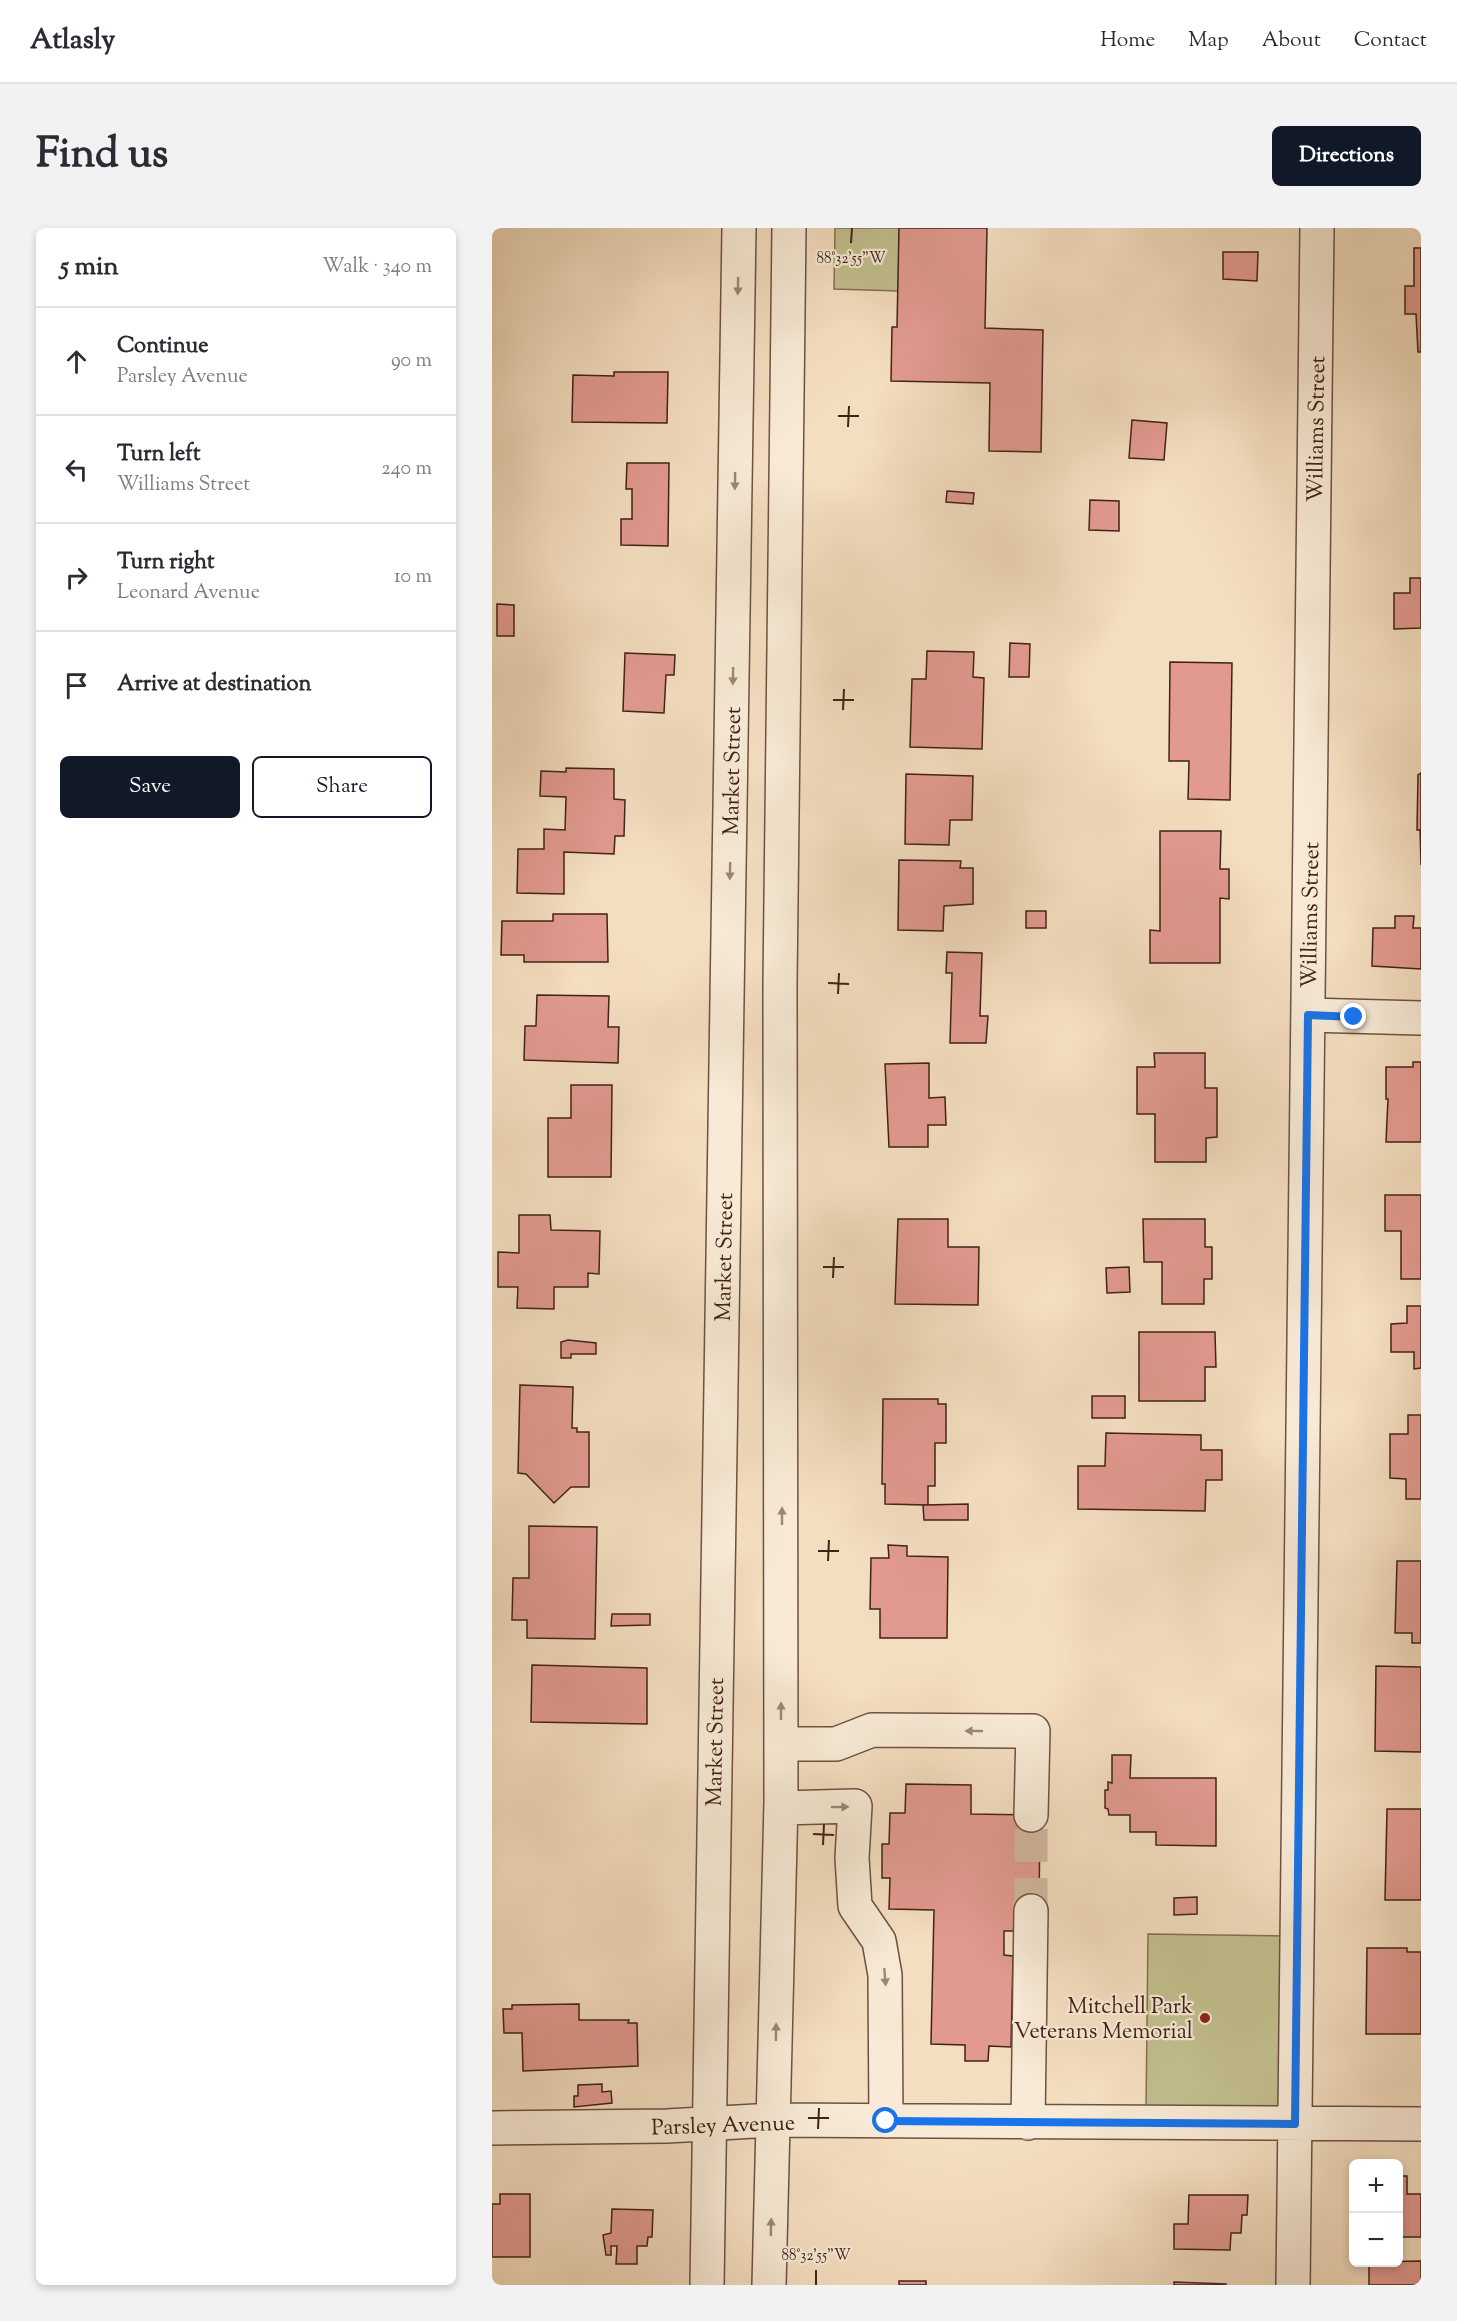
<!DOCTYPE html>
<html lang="en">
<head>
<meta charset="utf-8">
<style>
	body { margin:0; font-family:"Sorts Mill Goudy",serif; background:#f2f2f3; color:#2b2b33 }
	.controls { position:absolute; right:18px; bottom:18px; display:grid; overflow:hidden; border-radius:9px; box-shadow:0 3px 9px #0003 }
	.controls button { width:54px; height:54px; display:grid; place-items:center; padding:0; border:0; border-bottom:2px solid #e1e1e2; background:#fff; color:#2b2b33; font:30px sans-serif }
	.stop { position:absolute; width:18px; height:18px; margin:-14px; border:4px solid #1a73e8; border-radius:50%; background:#fff }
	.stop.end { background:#1a73e8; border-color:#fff; box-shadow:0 2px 6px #0008 }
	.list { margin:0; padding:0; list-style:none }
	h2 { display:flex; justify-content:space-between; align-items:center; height:78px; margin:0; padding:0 24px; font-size:26px }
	h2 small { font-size:20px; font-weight:400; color:#7c7c81 }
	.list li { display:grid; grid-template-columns:39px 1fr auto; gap:18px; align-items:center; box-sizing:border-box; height:108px; padding:0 24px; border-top:2px solid #e1e1e2 }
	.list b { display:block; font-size:22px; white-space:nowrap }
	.list p { margin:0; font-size:20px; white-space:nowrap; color:#7c7c81 }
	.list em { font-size:20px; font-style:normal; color:#7c7c81 }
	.actions { display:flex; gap:12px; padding:18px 24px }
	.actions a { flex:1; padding:14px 0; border:2px solid #111827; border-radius:9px; text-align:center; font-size:21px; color:#111827 }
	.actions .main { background:#111827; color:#fff }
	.icon { flex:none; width:33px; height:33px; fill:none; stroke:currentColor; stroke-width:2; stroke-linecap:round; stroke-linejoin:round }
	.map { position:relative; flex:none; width:929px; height:2057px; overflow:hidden; border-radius:9px }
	header { display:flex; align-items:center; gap:36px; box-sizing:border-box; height:84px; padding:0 30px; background:#fff; border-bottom:2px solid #e1e1e2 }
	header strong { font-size:28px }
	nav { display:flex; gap:33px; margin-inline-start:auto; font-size:21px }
	.intro { display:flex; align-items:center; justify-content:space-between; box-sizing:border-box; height:144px; padding:0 36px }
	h1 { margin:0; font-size:42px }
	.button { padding:15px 27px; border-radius:9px; background:#111827; color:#fff; font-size:21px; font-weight:700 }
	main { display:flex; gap:36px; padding:0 36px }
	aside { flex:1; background:#fff; border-radius:9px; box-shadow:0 3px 9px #0003 }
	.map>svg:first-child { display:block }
</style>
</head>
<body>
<header>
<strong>Atlasly</strong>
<nav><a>Home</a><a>Map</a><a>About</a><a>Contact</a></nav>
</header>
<div class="intro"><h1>Find us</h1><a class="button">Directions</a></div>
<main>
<aside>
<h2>5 min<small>Walk · 340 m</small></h2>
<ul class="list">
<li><svg class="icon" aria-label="ahead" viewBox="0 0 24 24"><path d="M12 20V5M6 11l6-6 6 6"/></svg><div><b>Continue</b><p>Parsley Avenue</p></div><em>90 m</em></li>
<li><svg class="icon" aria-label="left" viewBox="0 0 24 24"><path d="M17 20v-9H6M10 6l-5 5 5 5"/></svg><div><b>Turn left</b><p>Williams Street</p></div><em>240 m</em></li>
<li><svg class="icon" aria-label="right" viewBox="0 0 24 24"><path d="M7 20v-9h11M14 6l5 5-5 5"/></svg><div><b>Turn right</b><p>Leonard Avenue</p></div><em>10 m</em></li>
<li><svg class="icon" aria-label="arrive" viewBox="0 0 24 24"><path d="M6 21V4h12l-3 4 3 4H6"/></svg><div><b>Arrive at destination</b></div></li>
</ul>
<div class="actions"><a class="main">Save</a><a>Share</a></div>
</aside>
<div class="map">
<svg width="929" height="2057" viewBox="0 0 929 2057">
	<rect width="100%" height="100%" fill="#f4dec0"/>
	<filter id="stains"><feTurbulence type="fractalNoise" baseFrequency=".00333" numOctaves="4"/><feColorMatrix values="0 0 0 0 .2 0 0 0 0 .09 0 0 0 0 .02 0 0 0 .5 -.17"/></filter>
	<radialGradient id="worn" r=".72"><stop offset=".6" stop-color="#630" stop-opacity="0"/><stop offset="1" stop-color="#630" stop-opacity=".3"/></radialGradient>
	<path fill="#c2bf8e" stroke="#827052" stroke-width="1.5" d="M343,0H408L407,63L342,61Z
		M656,1706L797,1708L794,1885L654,1883Z"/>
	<path fill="#e29a90" stroke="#412217" stroke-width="1.5" d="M407,0H495L493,100L551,102L549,224L497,223L498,155L399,153L400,99H405Z
		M922,20H929V124H926L924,86H913V58H922Z
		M731,24H766L765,53L731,51Z
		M122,144H176L175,195L80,194L81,147L122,148Z
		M640,192L675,195L672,232L637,230Z
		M135,235H177L176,318L129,317V291H140V261H134Z
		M455,263L482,265L481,276L454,274Z
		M598,272L627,273V303L597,302Z
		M918,350H929V400L902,401V365H918Z
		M5,376L22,377V408H5Z
		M518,415L538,416L537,449H517Z
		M435,423L482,424L481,449L492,450L490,521L418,519L420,451H434Z
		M133,425L183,427L182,447H174L172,485L131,483Z
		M678,434L740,435L738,572L696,571L697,533H677Z
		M74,540L122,541V571L133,572L132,608H123L122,626L72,624V666L25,665L26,621H52V601L73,602L74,569L48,568L49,543L74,544Z
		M929,545V637L928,602H925L926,547Z
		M414,546L481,548L480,592H458L457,617L413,616Z
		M668,603H729L728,641H737V671L728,670V735H658V702L668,703Z
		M407,632L469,633L468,640H481V676L452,678L451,703L406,702Z
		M534,683H554V700H534Z
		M61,686H115L116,734H32V727H9L10,693H61Z
		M903,688H922L921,700H929V741L880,738L881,700H903Z
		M455,724L490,725L488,788H496L494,815H458L460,745H454Z
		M45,767L117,768L116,799H127L126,835L32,832L33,798H44Z
		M662,825H713V860H725V909L714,910V934H663V886H645V839H663Z
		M921,834H929V914H894L896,871H894V839H921Z
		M437,835V870L453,869L454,897H436V919H397L393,836Z
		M79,857H120L119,949H56V890H79Z
		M893,967H929V1051H909V1003H893Z
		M27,987H58L59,1002L108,1003L107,1046L96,1045V1059H62V1081L25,1080L26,1059H6V1024L27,1025Z
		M406,991H456V1019H487L486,1077L403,1076Z
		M651,991H713V1019H720V1051H712V1076H670V1034H652Z
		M637,1039L638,1064L615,1065L614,1040Z
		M915,1078H929V1140L922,1141V1124H899V1096L915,1095Z
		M647,1104H723L724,1139H713V1173H647Z
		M76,1112L104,1115V1126H79V1130H69V1114Z
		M28,1157L81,1159L80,1200H85V1204H97V1259H79L62,1275L34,1246L26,1245Z
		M600,1168H633V1190H600Z
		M391,1171H446V1176H454V1215H443V1258H436V1277L393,1276V1256H390Z
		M916,1187H929V1271H914V1251L898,1250V1206H916Z
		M614,1205L709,1207V1222H730V1252H714L713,1283L586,1281V1238H613Z
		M476,1276V1292H432L431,1277Z
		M37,1298L105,1299L103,1411L35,1410V1392H20L21,1350H37Z
		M396,1317L415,1318V1328L456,1329L455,1410H388V1381H378L379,1330H397Z
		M905,1333H929V1415H920V1405H903Z
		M120,1386H158V1397L119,1398Z
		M40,1437L155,1440V1496L39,1494Z
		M884,1438L929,1439V1524L883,1523Z
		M620,1527H639L638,1550H724V1618L664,1617V1604H638V1587H617L616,1581L613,1580V1562H616V1554L620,1555Z
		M414,1556L479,1557V1586L548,1587L547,1683L532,1703H512V1727L521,1728L519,1819L497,1818L496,1833H473V1817L439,1816L442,1682L397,1681L398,1650H390V1616H397L398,1585H413Z
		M895,1581H929V1672H893Z
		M705,1669V1686L682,1687V1670Z
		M875,1720H915V1724H929V1806H874Z
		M87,1776V1792H137L136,1795H145L146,1838L31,1843L30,1805H12L11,1781H20V1777Z
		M110,1856V1864L119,1863L120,1875L82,1879V1868H86V1857Z
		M906,1948H915V1966H929V2009H906Z
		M8,1966H38V2029H0V1976H8Z
		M697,1967H756L755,1987H750L749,2005H739L738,2022L682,2021V1996H696Z
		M120,1981L161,1982L160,2009H156L155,2018H145V2036H124L125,2018H119V2027H114L111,2007L119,2005Z
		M929,2033V2057H877V2034Z
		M407,2053H434V2057H407Z
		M682,2054L734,2056V2057H682Z"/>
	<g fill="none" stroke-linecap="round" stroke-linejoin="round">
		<path stroke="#d0b89e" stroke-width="33" stroke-dasharray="33 16" stroke-linecap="butt" d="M539,1683V1587"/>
		<defs>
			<path id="minor" d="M816,787L929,790
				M289,1516H344L380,1502L541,1503L539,1587
				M289,1580L363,1578L360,1630L363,1678L387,1713L393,1747L394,1893
				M536,1895L539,1683
				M0,1900L175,1898L282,1892L929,1896
				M215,2057L247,0
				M277,2057L289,1574L288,756L297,0
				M801,2057L825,0"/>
		</defs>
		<use href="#minor" stroke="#6e5141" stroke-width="36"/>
		<use href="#minor" stroke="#f8ead6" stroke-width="33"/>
	</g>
	<defs><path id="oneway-solid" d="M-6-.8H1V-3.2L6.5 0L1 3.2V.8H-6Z" transform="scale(1.5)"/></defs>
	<g fill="#9c8676">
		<use href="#oneway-solid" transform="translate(246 58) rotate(91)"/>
		<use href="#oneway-solid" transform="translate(243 253) rotate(91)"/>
		<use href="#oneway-solid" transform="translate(241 448) rotate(91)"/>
		<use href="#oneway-solid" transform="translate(238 643) rotate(91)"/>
		<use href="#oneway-solid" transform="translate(290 1288) rotate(-90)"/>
		<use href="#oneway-solid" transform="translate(289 1483) rotate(-90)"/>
		<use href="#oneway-solid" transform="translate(482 1503) rotate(-180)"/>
		<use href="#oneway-solid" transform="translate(348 1579) rotate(-1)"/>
		<use href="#oneway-solid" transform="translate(393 1749) rotate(85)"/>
		<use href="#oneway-solid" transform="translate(284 1804) rotate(-89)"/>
		<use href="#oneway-solid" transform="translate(279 1999) rotate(-89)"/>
	</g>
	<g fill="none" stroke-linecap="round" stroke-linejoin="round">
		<path stroke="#1a73e8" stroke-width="8" d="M394,1893L803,1896L816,787L862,789"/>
	</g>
	<path fill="none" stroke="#412217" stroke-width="2" d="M359,15L360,0M346,188H367M356,199L357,178M341,472H362M351,482L352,461M336,755L357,756M346,766L347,745M331,1039H352M341,1050L342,1029M326,1323H347M336,1333L337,1312M321,1606L342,1607M331,1617L332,1596M316,1890H337M326,1901L327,1880M324,2057V2042"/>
	<circle fill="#8f2418" stroke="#f8ead6" stroke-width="2" cx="713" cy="1790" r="6"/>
	<g text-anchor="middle" stroke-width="4.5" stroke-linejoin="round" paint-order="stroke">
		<g font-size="22" fill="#412217" stroke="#f8ead6">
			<text transform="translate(823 201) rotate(-89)" y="8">Williams Street</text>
			<text transform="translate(239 543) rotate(-89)" y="8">Market Street</text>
			<text transform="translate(817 687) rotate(-89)" y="8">Williams Street</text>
			<text transform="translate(231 1029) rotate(-89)" y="8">Market Street</text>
			<text transform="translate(222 1514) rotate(-89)" y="8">Market Street</text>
			<text transform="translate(231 1896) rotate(-2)" y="8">Parsley Avenue</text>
		</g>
		<g font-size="22" fill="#412217" stroke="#f8ead6" text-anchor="end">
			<text x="701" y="1785">Mitchell Park<tspan x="701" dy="25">Veterans Memorial</tspan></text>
		</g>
	</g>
	<g font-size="15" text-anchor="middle" fill="#412217" stroke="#f8ead6" stroke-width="4.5" stroke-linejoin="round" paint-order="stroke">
		<text x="359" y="35">88°32'55"W</text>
		<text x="324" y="2032">88°32'55"W</text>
	</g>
	<rect width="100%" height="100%" filter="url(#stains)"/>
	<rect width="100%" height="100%" fill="url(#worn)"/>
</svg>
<div class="controls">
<button>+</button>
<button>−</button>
</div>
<div class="stop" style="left:394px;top:1893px"></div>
<div class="stop end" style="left:862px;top:789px"></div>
</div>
</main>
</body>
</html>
